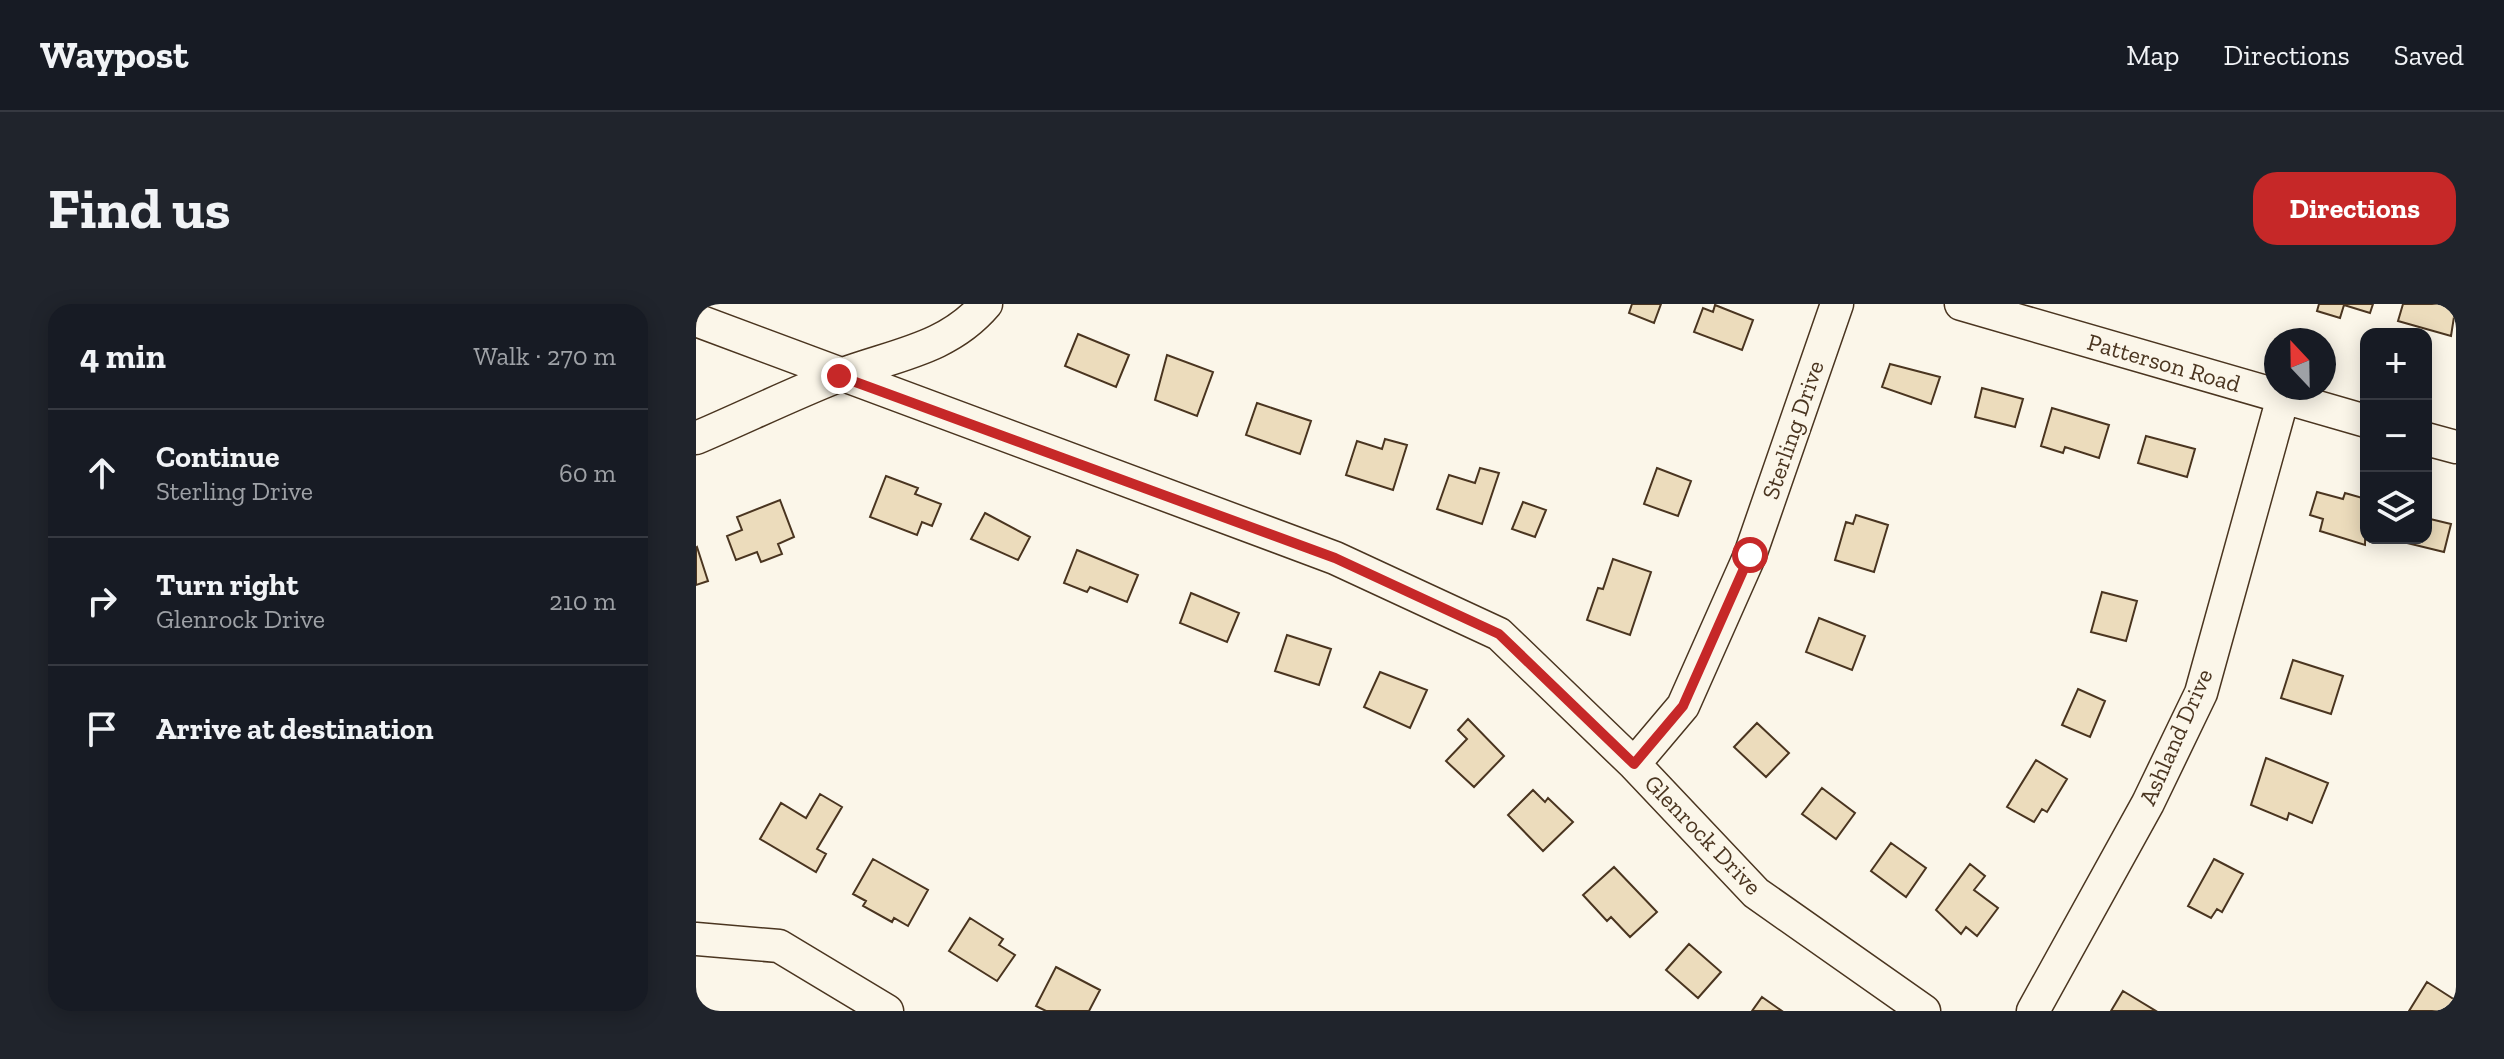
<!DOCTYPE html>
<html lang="en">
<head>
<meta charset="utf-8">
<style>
	body { margin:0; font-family:"Zilla Slab",serif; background:#20242c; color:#f1f3f6 }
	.controls { position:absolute; right:24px; top:24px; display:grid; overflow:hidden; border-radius:16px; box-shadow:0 4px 20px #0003 }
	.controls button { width:72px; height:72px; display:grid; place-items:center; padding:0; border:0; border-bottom:2px solid #363941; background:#171b24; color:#f1f3f6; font:40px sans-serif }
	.compass { position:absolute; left:1568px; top:24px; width:72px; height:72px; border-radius:50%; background:#171b24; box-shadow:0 4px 20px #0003; rotate:338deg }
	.stop { position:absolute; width:24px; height:24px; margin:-18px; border:6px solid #c62828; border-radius:50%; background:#fff }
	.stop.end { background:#c62828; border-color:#fff; box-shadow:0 2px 8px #0008 }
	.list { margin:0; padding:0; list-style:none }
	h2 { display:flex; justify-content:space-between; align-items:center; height:104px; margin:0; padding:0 32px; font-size:34px }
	h2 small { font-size:26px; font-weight:400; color:#9ea1a6 }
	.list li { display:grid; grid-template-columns:52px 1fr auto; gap:24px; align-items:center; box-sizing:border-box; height:128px; padding:0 32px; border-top:2px solid #363941 }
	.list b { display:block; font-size:30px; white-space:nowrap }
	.list p { margin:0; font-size:26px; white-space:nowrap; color:#9ea1a6 }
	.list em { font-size:26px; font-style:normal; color:#9ea1a6 }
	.icon { flex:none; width:44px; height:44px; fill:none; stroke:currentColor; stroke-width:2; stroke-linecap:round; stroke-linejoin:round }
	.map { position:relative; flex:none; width:1760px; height:707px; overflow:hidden; border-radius:24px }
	header { display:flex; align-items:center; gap:48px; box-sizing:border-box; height:112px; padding:0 40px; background:#171b24; border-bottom:2px solid #363941 }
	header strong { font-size:38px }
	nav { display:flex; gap:44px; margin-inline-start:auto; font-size:28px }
	.intro { display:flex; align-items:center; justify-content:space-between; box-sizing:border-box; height:192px; padding:0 48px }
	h1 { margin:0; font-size:56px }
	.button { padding:20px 36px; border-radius:24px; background:#c62828; color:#fff; font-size:28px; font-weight:700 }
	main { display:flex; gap:48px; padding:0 48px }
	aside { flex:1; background:#171b24; border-radius:24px; box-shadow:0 4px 20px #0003 }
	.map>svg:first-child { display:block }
</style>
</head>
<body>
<header>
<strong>Waypost</strong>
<nav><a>Map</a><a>Directions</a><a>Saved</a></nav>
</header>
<div class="intro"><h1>Find us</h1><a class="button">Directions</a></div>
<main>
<aside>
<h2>4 min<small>Walk · 270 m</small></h2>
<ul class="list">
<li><svg class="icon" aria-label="ahead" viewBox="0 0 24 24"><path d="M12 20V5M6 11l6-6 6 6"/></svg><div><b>Continue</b><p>Sterling Drive</p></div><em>60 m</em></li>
<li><svg class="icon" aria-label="right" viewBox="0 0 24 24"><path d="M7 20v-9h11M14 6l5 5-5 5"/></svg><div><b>Turn right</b><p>Glenrock Drive</p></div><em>210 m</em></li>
<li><svg class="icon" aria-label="arrive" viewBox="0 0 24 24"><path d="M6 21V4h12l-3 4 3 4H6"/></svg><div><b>Arrive at destination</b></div></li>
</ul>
</aside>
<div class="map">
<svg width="1760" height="707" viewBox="0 0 1760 707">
	<rect width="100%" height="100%" fill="#fbf6e9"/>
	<path fill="#ecdcbc" stroke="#4a3520" stroke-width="2" d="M936,0H965L958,19L933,9Z
		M1623,0H1677L1674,9L1648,1L1644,14L1621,7Z
		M1707,0H1760L1755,32L1702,17Z
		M1019,1L1057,16L1046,46L998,28L1007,4L1017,8Z
		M382,30L433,51L420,83L369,62Z
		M471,51L517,68L501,112L459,96Z
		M1194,60L1244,73L1235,100L1186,83Z
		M1286,84L1327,95L1319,123L1279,113Z
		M561,99L615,117L604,150L550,131Z
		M1356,104L1413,121L1403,154L1369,143L1367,149L1345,142Z
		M1450,132L1499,145L1491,173L1442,159Z
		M689,135L711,141L697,186L650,171L661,137L686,145Z
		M784,164L803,169L786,220L741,205L753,171L779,179Z
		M961,164L995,177L982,212L948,200Z
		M190,172L222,184L219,190L245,200L236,222L226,218L221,231L174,213Z
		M1621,188L1647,195L1649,189L1670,195L1669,241L1624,227L1627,215L1614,211Z
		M84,196L98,233L82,240L86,250L65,258L61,248L40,256L31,232L46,226L41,213Z
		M827,198L850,206L839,233L816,225Z
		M289,209L334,233L322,256L275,235Z
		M1160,211L1192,221L1178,268L1139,256L1150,218L1157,220Z
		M1730,214L1755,220L1748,248L1711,239L1712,234H1730Z
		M1,243L12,277L0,281V244Z
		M381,246L442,271L431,298L394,283L391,288L368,279Z
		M917,255L955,268L934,331L891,316L902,284L907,285Z
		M1406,288L1441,297L1430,337L1395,328Z
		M495,289L543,309L531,338L484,319Z
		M1123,314L1169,332L1156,366L1110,348Z
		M591,331L635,345L623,381L579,367Z
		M1597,356L1647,372L1635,410L1585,394Z
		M684,368L731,386L714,424L668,403Z
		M1382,385L1409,397L1394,433L1366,421Z
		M772,415L808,452L778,483L750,457L771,435L762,426Z
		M1061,419L1093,449L1070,473L1038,443Z
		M1570,454L1632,479L1616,519L1593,509L1591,516L1555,501Z
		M1340,456L1371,475L1351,508L1346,505L1338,518L1311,503Z
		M1126,484L1159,509L1140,535L1106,510Z
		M837,486L849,498L852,494L877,518L847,547L812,511Z
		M124,490L146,503L121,545L130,550L120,568L64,535L85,499L110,514Z
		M1195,539L1230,564L1210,593L1175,567Z
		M177,555L232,586L212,622L198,614L196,618L167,602L170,597L157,590Z
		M1518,555L1547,570L1526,608L1521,605L1515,614L1492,602Z
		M1274,560L1289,572L1278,586L1302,604L1281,632L1270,623L1265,630L1240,606Z
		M918,563L961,608L934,633L915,613L911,617L887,591Z
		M274,614L307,635L303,641L319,651L301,677L253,647Z
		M993,640L1025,668L1002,694L970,666Z
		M360,663L404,686L393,707H350L340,702Z
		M1731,678L1759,696L1752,707H1713Z
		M1427,687L1460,707H1415Z
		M1066,693L1086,707H1056Z"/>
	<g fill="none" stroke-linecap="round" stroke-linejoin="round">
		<defs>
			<path id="minor" d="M1265,0L1670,117
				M0,16L639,254L803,330L938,460L1060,589L1228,707
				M0,134C47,114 94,91 142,72C197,51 251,46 290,0
				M1730,135L1760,143
				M938,460L987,402L1054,251L1141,0
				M0,635L83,642L191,707
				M1337,707L1452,499L1505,389L1587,93"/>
		</defs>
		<use href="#minor" stroke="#4a3520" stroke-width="35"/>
		<use href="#minor" stroke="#fbf6e9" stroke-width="32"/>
	</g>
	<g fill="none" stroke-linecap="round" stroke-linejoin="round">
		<path stroke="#c62828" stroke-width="10" d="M143,72L639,254L803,330L938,460L987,402L1054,251"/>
	</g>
	<g text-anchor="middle" stroke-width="6" stroke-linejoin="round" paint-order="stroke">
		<g font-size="24" fill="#4a3520" stroke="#fbf6e9">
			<text transform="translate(1468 59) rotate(16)" y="8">Patterson Road</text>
			<text transform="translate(1097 126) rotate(-71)" y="8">Sterling Drive</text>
			<text transform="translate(1480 433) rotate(-66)" y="8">Ashland Drive</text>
			<text transform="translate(1007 531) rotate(46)" y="8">Glenrock Drive</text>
		</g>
	</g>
</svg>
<div class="controls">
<button>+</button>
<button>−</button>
<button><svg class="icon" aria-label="layers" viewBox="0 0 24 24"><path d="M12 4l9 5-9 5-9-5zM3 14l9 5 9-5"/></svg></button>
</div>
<svg class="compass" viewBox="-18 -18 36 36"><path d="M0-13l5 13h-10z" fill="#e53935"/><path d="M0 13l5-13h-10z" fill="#9ea1a6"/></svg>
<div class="stop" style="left:1054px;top:251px"></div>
<div class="stop end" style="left:143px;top:72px"></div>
</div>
</main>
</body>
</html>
